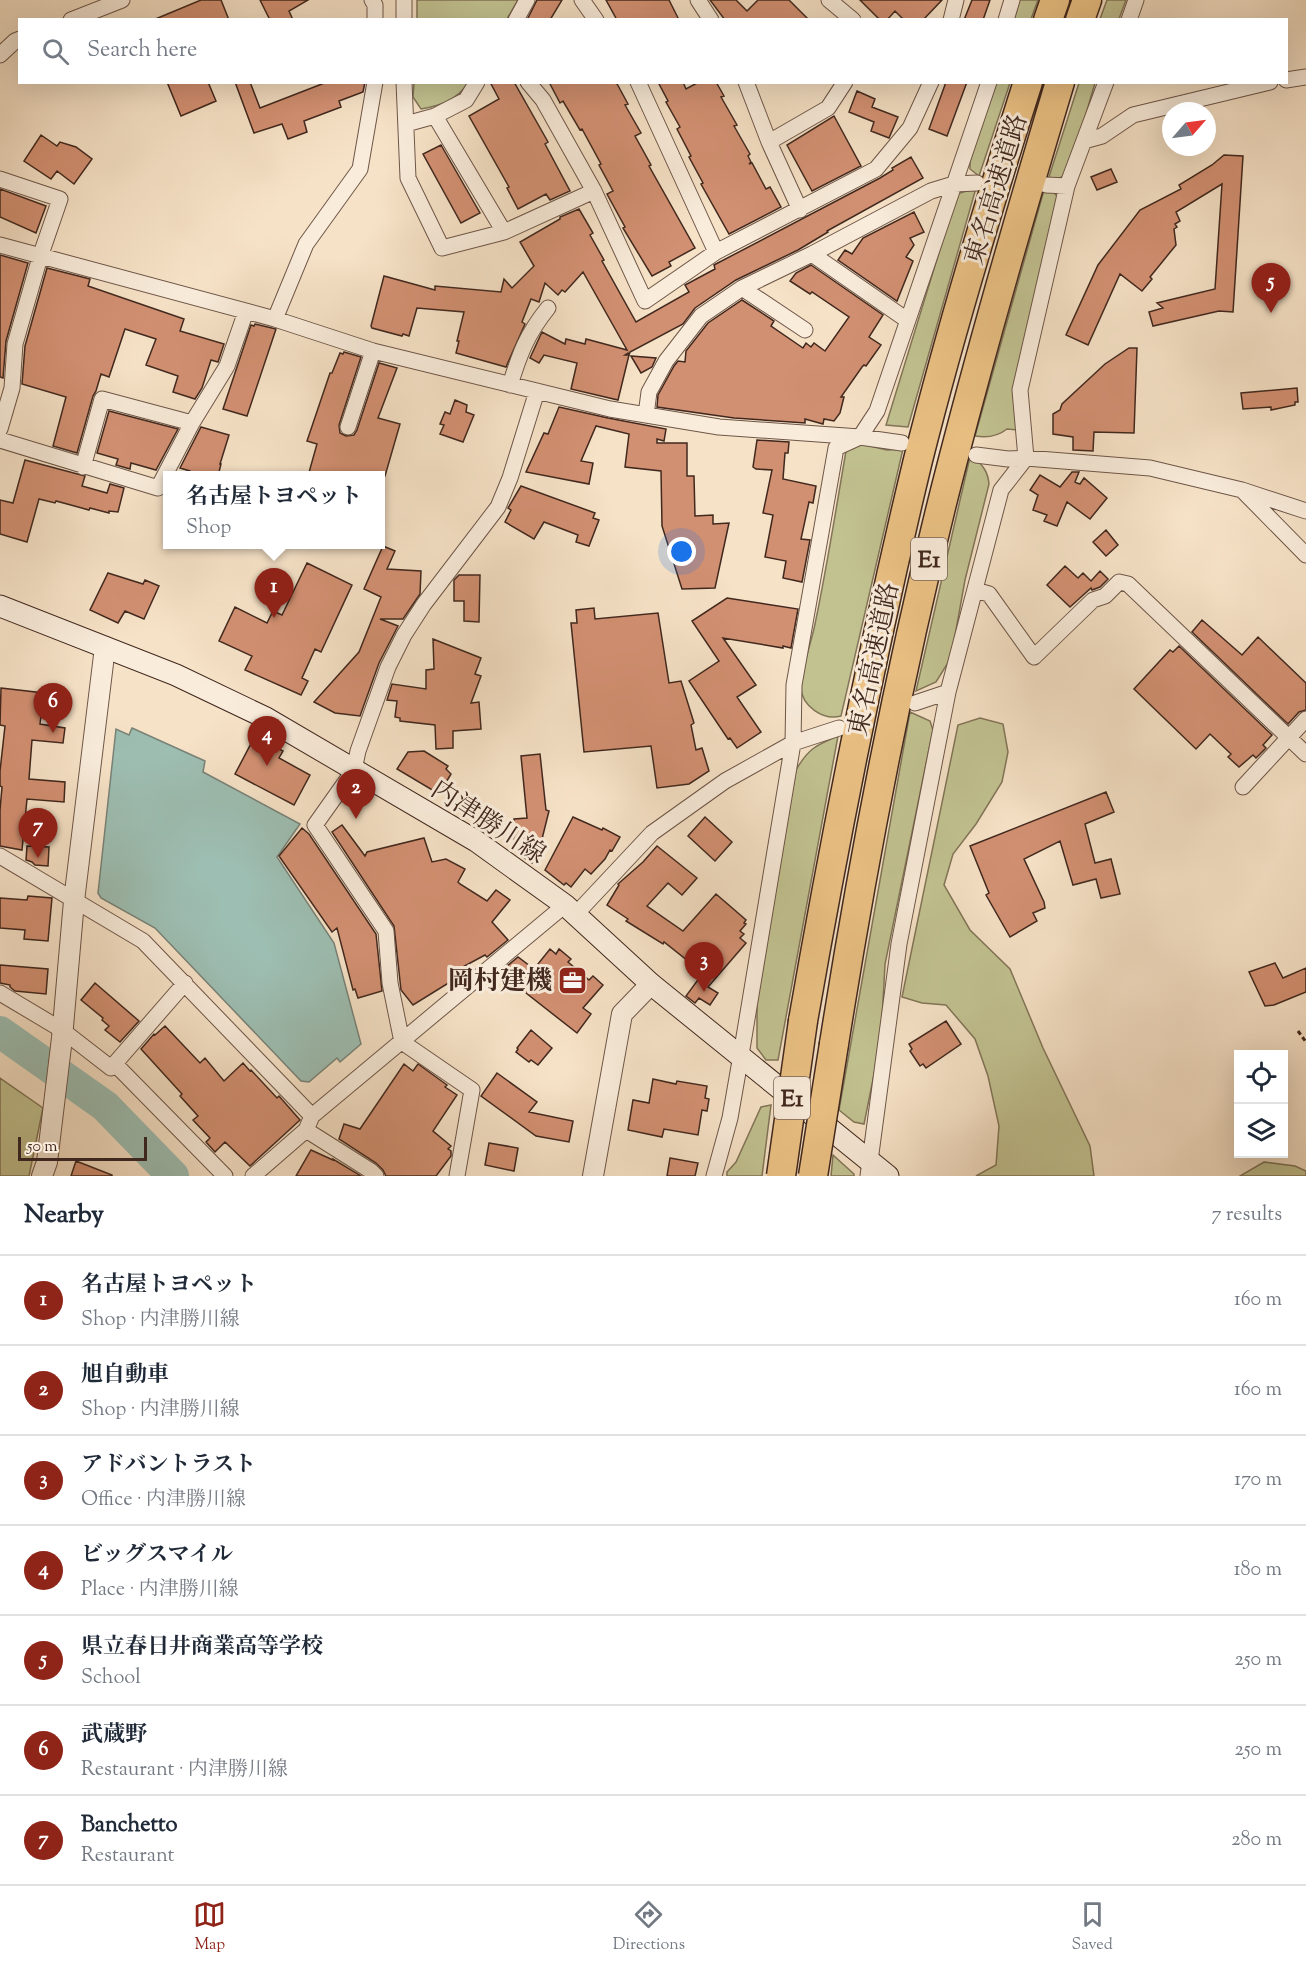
<!DOCTYPE html>
<html lang="en">
<head>
<meta charset="utf-8">
<style>
	body { margin:0; font-family:"Sorts Mill Goudy","Noto Serif JP",serif; background:#f6f6f7; color:#1f2937 }
	.controls { position:absolute; right:18px; bottom:18px; display:grid; overflow:hidden; border-radius:0px; box-shadow:0 6px 24px #0002 }
	.controls button { width:54px; height:54px; display:grid; place-items:center; padding:0; border:0; border-bottom:2px solid #e0e1e3; background:#fff; color:#1f2937; font:30px sans-serif }
	.compass { position:absolute; left:1162px; top:102px; width:54px; height:54px; border-radius:50%; background:#fff; box-shadow:0 6px 24px #0002; rotate:62deg }
	.scale { position:absolute; left:18px; bottom:15px; width:129px; box-sizing:border-box; padding-left:6px; border:3px solid #41281e; border-top:0; font-size:16px; line-height:21px; white-space:nowrap; color:#41281e; -webkit-text-stroke:4px #f9ecdb; paint-order:stroke }
	.you { position:absolute; left:682px; top:552px; width:21px; height:21px; margin:-15px; border:4px solid #fff; border-radius:50%; background:#1a73e8; box-shadow:0 0 0 9px #1a73e833 }
	.badge { display:grid; place-items:center; width:39px; height:39px; border-radius:50%; background:#8f2418; color:#fff; font-size:20px; font-weight:700 }
	.pin { position:absolute; translate:-50% -50px; filter:drop-shadow(0 2px 3px #0008) }
	.pin::after { content:''; position:absolute; top:32px; width:21px; height:18px; background:inherit; clip-path:polygon(0 0,100% 0,50% 100%) }
	.popup { position:absolute; left:163px; top:471px; width:222px; height:78px; box-sizing:border-box; display:grid; place-content:center; border-radius:0px; background:#fff; filter:drop-shadow(0 2px 4px #0005); font-size:20px; white-space:nowrap; color:#747a83 }
	.popup b { font-size:22px; color:#1f2937 }
	.popup::after { content:''; position:absolute; left:50%; top:100%; margin-left:-12px; border:12px solid transparent; border-top-color:#fff }
	.list { margin:0; padding:0; list-style:none }
	h2 { display:flex; justify-content:space-between; align-items:center; height:78px; margin:0; padding:0 24px; font-size:26px }
	h2 small { font-size:20px; font-weight:400; color:#747a83 }
	.list li { display:grid; grid-template-columns:39px 1fr auto; gap:18px; align-items:center; box-sizing:border-box; height:90px; padding:0 24px; border-top:2px solid #e0e1e3 }
	.list b { display:block; font-size:22px; white-space:nowrap }
	.list p { margin:0; font-size:20px; white-space:nowrap; color:#747a83 }
	.list em { font-size:20px; font-style:normal; color:#747a83 }
	.icon { flex:none; width:33px; height:33px; fill:none; stroke:currentColor; stroke-width:2; stroke-linecap:round; stroke-linejoin:round }
	.map { position:relative; flex:none; width:1306px; height:1176px; overflow:hidden }
	.search { position:absolute; background:#fff; box-shadow:0 6px 24px #0002; left:18px; right:18px; top:18px; height:66px; display:flex; align-items:center; gap:15px; box-sizing:border-box; padding:0 21px; border-radius:0px; color:#747a83; font-size:22px }
	.sheet { height:708px; background:#fff }
	nav { display:flex; justify-content:space-around; align-items:center; box-sizing:border-box; height:84px; border-top:2px solid #e0e1e3; background:#fff; font-size:16px; color:#747a83 }
	nav a { display:grid; justify-items:center; gap:3px }
	nav .on { color:#8f2418 }
	.map>svg:first-child { display:block }
</style>
</head>
<body>
<div class="map">
<svg width="1306" height="1176" viewBox="0 0 1306 1176">
	<rect width="100%" height="100%" fill="#f6e2c7"/>
	<filter id="stains"><feTurbulence type="fractalNoise" baseFrequency=".00333" numOctaves="4"/><feColorMatrix values="0 0 0 0 .2 0 0 0 0 .09 0 0 0 0 .02 0 0 0 .5 -.17"/></filter>
	<radialGradient id="worn" r=".72"><stop offset=".6" stop-color="#630" stop-opacity="0"/><stop offset="1" stop-color="#630" stop-opacity=".3"/></radialGradient>
	<path fill="#c2c291" stroke="#827558" stroke-width="1.5" d="M417,0H518L507,19L417,20Z
		M1016,0H1038L1031,19L1011,20Z
		M1107,0H1126L1119,19H1100Z
		M414,83V82L468,83C457,100 440,106 421,109L413,97Z
		M994,83H1010L979,176L970,169V161Z
		M1079,83H1095L1070,169C1064,178 1058,179 1048,180Z
		M976,188L908,427L886,425L957,194Z
		M1044,190H1051L1060,199L1013,396L1017,410L1018,430L1007,429C997,437 987,438 975,436Z
		M857,443L887,450L903,449L841,716C823,721 802,706 801,688C800,674 812,640 815,624C827,567 836,509 846,451Z
		M970,457H973C983,465 988,472 989,484L965,580L951,658L936,682L916,691Z
		M910,712L930,721L933,730L885,964L881,1040L864,1124L854,1122L839,1110Z
		M980,718L1003,724L1008,752L1002,782L976,824L953,854L944,885L970,930L1010,969L1043,1048L1090,1146L1094,1176H976L996,1165L999,1126L988,1076L975,1039L946,1005L922,1003L902,997L958,725Z
		M838,736L778,1060H766L757,1048V987L796,770C808,749 816,745 838,736Z
		M0,1078L43,1108L29,1176H0Z
		M771,1105L762,1176H727V1172L736,1162L761,1107Z
		M833,1155L854,1174V1176H831Z
		M1264,1162L1295,1166L1306,1171V1176H1240Z"/>
	<path fill="#9dbeb2" stroke="#788277" stroke-width="1.5" d="M132,728L205,761L203,772L300,824L277,857L334,943L361,1044L340,1062L337,1058L309,1082L301,1081L155,928L101,898L98,893L116,729L129,735Z"/>
	<g fill="none" stroke-linecap="round" stroke-linejoin="round">
		<path stroke="#9dbeb2" stroke-width="32" d="M0,1032L105,1106L173,1176"/>
	</g>
	<path fill="#d29072" stroke="#41281e" stroke-width="1.5" d="M201,0H221L229,20H153Z
		M260,0H308L289,11L293,20H270Z
		M537,0H562L550,20H527Z
		M606,0H669L679,20H617Z
		M710,0H736L747,11L758,0H789L809,20H725Z
		M860,0H942L923,20H904L895,11L887,20H880Z
		M972,0H990L983,20H964Z
		M167,82H208L216,101L181,116Z
		M235,82H250L260,108L327,82H365L363,92L339,101L341,107L304,121L307,132L288,139L282,124L254,133Z
		M490,82H514L548,142L545,144L570,191L550,200L546,194L518,209L507,188L509,187L469,116L499,99Z
		M549,82H616L628,104L625,105L641,133L635,136L651,165L649,166L695,248L669,262L671,266L652,276L623,228L625,227L607,194L613,191L599,165L601,164L582,129L580,130L563,101L560,103Z
		M658,82H683L686,89L699,82H716L724,96L721,97L737,125L734,126L750,154L748,156L751,162L749,164L752,163L766,189L770,187L781,207L729,234L701,184L703,183L689,157L691,156L677,129L680,127L666,102L668,101Z
		M946,82H967L947,136L929,129Z
		M857,91L875,99L872,107L898,117L889,138L871,131L874,122L849,112Z
		M834,116L861,166L812,191L787,145Z
		M41,135L57,146L60,142L76,147L92,159L74,184L57,171L51,179L24,161Z
		M441,145L480,213L461,223L423,154Z
		M1224,155L1243,156L1233,312L1219,311L1153,326L1149,312L1163,308L1157,303L1215,289L1222,184L1176,212L1180,221L1175,224L1177,227L1174,229L1176,245L1150,277L1152,279L1142,291L1120,274L1088,345L1066,335L1098,265L1140,210L1181,189L1179,185L1212,165Z
		M911,157L923,178L827,231L828,232L798,250L736,280L695,308L683,324L630,352L629,355L628,353L625,355H629L618,400L571,389L577,363L544,355L539,363L530,358L542,332L565,344L566,339L585,344L586,339L627,350L583,272L565,292L562,290L558,295L545,283L539,302L531,299L522,322L525,324L506,367L456,353L459,341H457L464,312L417,308L409,336L403,334L402,336L372,328L371,326L384,276L435,290V286L501,292L504,279L512,288L534,266L520,242L560,219V217L579,209L593,233L590,235L604,260L602,261L636,322L689,292L685,285L715,269L714,265L880,178L893,170L892,168Z
		M1111,169L1117,182L1097,190L1091,177Z
		M0,189L46,206L36,233L0,217Z
		M914,212L924,232L910,238L914,245L906,257L913,261L897,301L838,260L845,250L852,254L863,238Z
		M0,255L28,263L6,341L3,378L0,377Z
		M811,265L883,315L869,337L881,345L866,366L864,365L862,367L841,397H844L840,413L834,421L824,419L823,424L805,419V423L734,418L657,407L658,395L674,366L678,361L685,362L686,351L708,323L742,300L774,321L771,326L803,348L806,343L811,347L814,343L825,351L849,317L812,292L810,294L790,281L796,273Z
		M47,268L90,279L88,286L184,319L180,331L224,344L218,362L211,360L202,388L195,399L173,392L178,376L146,365L156,339L125,329L109,377L101,374L96,391L93,396L77,453L53,446L66,397L22,384L25,346Z
		M255,324L276,329L247,416L223,409L251,325L254,326Z
		M1129,348H1137L1134,433L1094,432L1093,451L1073,450V437L1053,434V414L1060,410L1062,404L1105,364Z
		M344,352L361,357L339,425L340,433L346,436L354,435L357,430L379,363L397,368L378,418L400,424L385,476H308L317,444L307,441L330,373H332L340,353L343,354Z
		M631,356L656,358L652,367L641,373Z
		M1297,388L1298,402H1295V405L1271,410V407L1243,409L1241,393Z
		M455,400L467,405L466,412L474,415L463,442L440,434L444,425L440,424L445,412L450,414Z
		M559,407L608,418L666,429L664,441L657,439V443H687V476H694L695,516L713,515V524L729,523L715,588L682,589L662,526L661,471L625,467L629,434L596,426L581,461L593,463L589,484L526,472L544,433L548,434Z
		M109,411L178,429L156,470L131,463L130,469L116,465L118,459L97,453Z
		M201,427L229,435L220,464H221L218,476H188L190,471L180,468Z
		M757,440L789,442L788,453H785L783,479L816,486L813,503L809,502L801,539L810,540L802,582L783,578L786,561L765,557L773,515L763,513L772,470L756,469L753,467Z
		M25,460L85,476L82,486L107,493L110,484L124,488L118,512L109,511V513L90,508L89,510L56,501L55,503L39,499L27,542L0,534V500L13,503Z
		M1072,472H1079L1075,482L1077,483L1080,484L1084,478L1107,498L1090,519L1067,502L1057,526L1044,521L1047,515L1033,510L1038,495L1030,490L1040,475L1060,487Z
		M521,486L595,513L593,518L599,520L589,546L576,542L578,535L544,522L534,539L505,522L511,510L508,508Z
		M1106,530L1118,545L1106,556L1093,542Z
		M383,546L395,551L387,569L421,571L420,594L403,619H380L398,626L379,663L360,716L335,713L314,702L359,652L381,597L364,589Z
		M307,563L352,585L321,652L315,649L302,678L308,681L301,695L245,670L252,656L219,641L235,607L267,623L273,611L282,615Z
		M1065,566L1078,578L1083,573L1091,581L1100,571L1108,579L1100,587L1092,590L1091,588L1070,607L1047,585Z
		M108,573L143,584L145,580L159,586L144,619L125,611L118,623L90,610Z
		M459,575H480L479,622L464,621V601H454V580Z
		M727,598L798,609L791,648L783,646V648L723,638L756,685L737,697L761,732L737,748L730,738L728,739L689,681L719,661L692,621Z
		M594,608L595,619L658,613L669,683L681,681L694,723L691,725L696,750L702,748L709,771L689,784L657,788L651,746L584,752L571,623H577L576,610Z
		M1202,620L1242,655L1258,637L1306,683V710L1299,712L1288,724L1192,632Z
		M433,639L481,658L475,674L481,676L471,703L479,702L481,729L453,731V748L436,749L435,725L400,721V718L395,717L397,701L387,700L392,684L426,689V670L434,669Z
		M1179,646L1272,735L1263,745L1266,748L1256,758L1253,755L1239,767L1228,757L1231,754L1210,734L1196,749L1134,689L1170,650L1173,652Z
		M1,688L44,693L40,724L65,728L63,743L32,740L29,779L65,782L64,802L27,799L22,850L0,846V810L2,787L0,786V771L5,726L0,725Z
		M255,736L283,751L279,758L310,775L294,805L235,774Z
		M424,751L448,766L446,769L451,774L439,794L397,769L408,752Z
		M540,754L546,810L549,811L536,863L533,861L532,863L520,855L527,843L514,844V819L527,818L521,756Z
		M1106,792L1114,812L1085,824L1095,863L1111,859L1120,894L1101,898L1096,879L1073,885L1060,841L1024,859L1044,902L1045,908L1033,913L1037,921L1010,937L986,895L989,893L970,846Z
		M573,817L602,830L603,828L620,837L612,851L610,850L605,859L591,874L585,869L571,887L566,883L564,885L545,870Z
		M705,817L732,842L715,861L688,836Z
		M342,825L365,856L367,852L424,838L432,862L446,859L465,869L458,882L460,884L487,901L496,890L510,900L492,922L508,940L487,957L485,955L459,969L463,974L413,1005L401,990L394,926L332,832Z
		M302,828L309,834L376,934L382,991L358,998L355,989L353,990L337,928L332,932L279,856Z
		M27,846L49,847L48,866L35,865L32,862L26,860Z
		M657,846L697,878L682,895L668,883L647,906L683,931L716,894L746,920L744,923L746,924L740,931L744,934L740,938L746,943L708,987L718,993L710,1005L699,998L695,1003L686,996L703,973L664,942L663,944L626,921L628,919L607,905L619,885L618,884L643,862Z
		M28,896L52,898L48,941L24,939L25,930L0,928V898L27,900Z
		M550,949L556,954L559,949L571,959L568,962L589,980L593,976L603,985L583,1008L591,1014L577,1033L503,975L501,971L518,957L534,969Z
		M1275,963L1283,978L1306,968V992L1274,1005L1265,1006L1249,972Z
		M0,965L48,969L46,994L15,991L10,987V985L0,983Z
		M95,983L139,1021L120,1042L105,1030L109,1026L102,1020L103,1018L81,1000Z
		M946,1021L961,1044L926,1068L923,1064L920,1066L910,1051L912,1049L909,1044Z
		M165,1026L200,1063L205,1058L224,1081L243,1063L250,1071L251,1070L277,1098L279,1096L300,1120L250,1166L225,1142L215,1152L206,1142L210,1138L193,1120L198,1116L180,1096L182,1094L141,1049L154,1034L155,1035Z
		M531,1030L552,1048L538,1065L531,1060L529,1062L516,1052L518,1049L517,1048Z
		M404,1064L413,1071L418,1064L447,1085L445,1087L457,1095L433,1131L451,1146L448,1149L451,1151V1156L436,1176H386L383,1170L376,1163L339,1139L344,1124L360,1129Z
		M497,1073L537,1102L529,1112L573,1121L569,1142L536,1136L481,1096Z
		M653,1079L676,1084L677,1081L707,1086L705,1098L709,1099L707,1111L702,1110L698,1135L664,1129L662,1137L628,1130L633,1100L649,1103Z
		M489,1143L518,1148L514,1171L485,1165Z
		M311,1150L333,1160V1159L361,1176H296Z
		M670,1158L698,1163L695,1176H667Z
		M76,1161L112,1175V1176H71Z"/>
	<g fill="none" stroke-linecap="round" stroke-linejoin="round">
		<defs>
			<path id="minor" d="M372,0L375,5V20
				M582,0L596,20
				M698,0L711,20
				M829,0L853,20
				M71,20L122,0
				M404,20V0
				M516,20L527,0
				M951,20L956,0
				M1006,20L1012,0
				M1129,20L1136,0
				M0,55L15,41L20,39
				M1286,80L1306,77
				M404,82L408,178L442,248L504,232L594,191
				M528,82L543,100L594,191L645,301L716,252L876,169L910,128L931,82
				M638,82L716,252
				M746,82L769,142L800,210
				M435,116L504,232
				M406,124L435,116L466,100L477,82
				M1084,141L1102,136L1133,115L1270,82
				M769,142L828,108L845,82
				M0,179L60,199L40,257L15,344L12,388L0,429
				M1046,185L1067,186
				M0,245L275,319L373,351L610,409L719,427L860,437L902,443
				M812,254L907,320
				M742,288L805,330
				M275,319L306,244L360,169L375,82
				M510,385C520,353 527,334 548,308
				M646,415L649,392L666,361L701,316L742,288L812,254L931,191L954,184L977,183
				M348,427L373,351
				M0,440L158,488L192,423L227,366L246,311
				M976,455L1008,459L1026,458L1150,468L1242,490L1306,511
				M83,467L102,399L192,423
				M1244,492L1306,555
				M975,590L989,594L1034,657L1093,600L1105,596L1119,582L1128,584L1306,754
				M915,703L948,692
				M1243,787L1306,719
				M0,856L143,941L312,1116
				M576,914L652,833L725,781L793,743L839,728
				M0,993L62,1030L111,1068L185,983
				M115,1064L225,1176
				M306,1130L371,1171L376,1176
				M253,1176L306,1130L312,1116L565,905
				M457,1176L472,1090L402,1042L390,983L386,931L315,825L354,770L358,751L388,667L404,635L424,604L498,507L510,478L537,391
				M714,1176L730,1118L741,1055L793,743L794,685L836,448L860,437L877,411L989,82
				M868,1176L899,944L948,692L1001,490L1026,458L1020,390L1067,186L1106,82"/>
			<path id="tertiary" d="M42,1176L47,1162L62,1038L74,901L105,647
				M593,1176L622,1014L651,984"/>
			<path id="secondary" d="M0,606L176,675L266,718L476,841L565,905L651,984L888,1176"/>
			<path id="motorway" d="M1048,20L1055,0
				M1080,20L1087,0
				M803,1021C836,832 873,646 918,460C950,333 988,207 1028,82
				M834,1044C865,848 903,652 953,460C986,333 1022,208 1060,82"/>
		</defs>
		<use href="#minor" stroke="#6e5648" stroke-width="17"/>
		<use href="#tertiary" stroke="#6e5648" stroke-width="22"/>
		<use href="#secondary" stroke="#41281e" stroke-width="23"/>
		<use href="#motorway" stroke="#41281e" stroke-width="31"/>
		<path stroke="#41281e" stroke-width="3" stroke-dasharray="4.5 3" stroke-linecap="butt" d="M1298,1031L1306,1042"/>
		<use href="#minor" stroke="#f9ecdb" stroke-width="15"/>
		<use href="#tertiary" stroke="#f9ecdb" stroke-width="20"/>
		<use href="#secondary" stroke="#f9ecdb" stroke-width="21"/>
		<use href="#motorway" stroke="#ebc184" stroke-width="28"/>
		<defs>
			<path id="motorway-bridge" d="M781,1176L803,1021
				M813,1176L834,1044"/>
		</defs>
		<use href="#motorway-bridge" stroke="#41281e" stroke-width="31" stroke-linecap="butt"/>
		<use href="#motorway-bridge" stroke="#ebc184" stroke-width="28"/>
	</g>
	<defs>
		<symbol id="office-square" viewBox="-11 -11 22 22"><rect x="-9" y="-9" width="18" height="18" rx="4" fill="#8f2418" stroke="#f9ecdb"/><path d="M-6-3h4V-5.5h4V-3h4V5H-6ZM-1-4.5V-3h2v-1.5ZM-6 0V1H6V0Z" fill="#fff"/></symbol>
	</defs>
	<g fill-rule="evenodd">
		<use href="#office-square" x="556" y="964" width="33" height="33"/>
	</g>
	<g text-anchor="middle" stroke-width="6" stroke-linejoin="round" paint-order="stroke">
		<g fill="#f9ecdb" stroke="#786357" stroke-width="1.5">
			<rect x="911" y="538" width="36" height="42" rx="4.5"/>
			<rect x="774" y="1077" width="36" height="42" rx="4.5"/>
		</g>
		<g font-size="24" font-weight="bold" fill="#41281e">
			<text x="929" y="567">E1</text>
			<text x="792" y="1106">E1</text>
		</g>
		<g font-size="26" fill="#41281e" stroke="#f9ecdb">
			<text transform="translate(995 189) rotate(-73)" y="9">東名高速道路</text>
			<text transform="translate(873 659) rotate(-78)" y="9">東名高速道路</text>
			<text transform="translate(489 821) rotate(33)" y="9">内津勝川線</text>
		</g>
		<g font-size="26" font-weight="bold" fill="#41281e" stroke="#f9ecdb" text-anchor="end">
			<text x="552" y="989">岡村建機</text>
		</g>
	</g>
	<rect width="100%" height="100%" filter="url(#stains)"/>
	<rect width="100%" height="100%" fill="url(#worn)"/>
</svg>
<div class="controls">
<button><svg class="icon" aria-label="locate" viewBox="0 0 24 24"><circle cx="12" cy="12" r="6"/><path d="M12 2v4M12 18v4M2 12h4M18 12h4"/></svg></button>
<button><svg class="icon" aria-label="layers" viewBox="0 0 24 24"><path d="M12 4l9 5-9 5-9-5zM3 14l9 5 9-5"/></svg></button>
</div>
<svg class="compass" viewBox="-18 -18 36 36"><path d="M0-13l5 13h-10z" fill="#e53935"/><path d="M0 13l5-13h-10z" fill="#747a83"/></svg>
<div class="scale">50 m</div>
<div class="you"></div>
<div class="pin badge" style="left:274px;top:618px">1</div>
<div class="popup"><b>名古屋トヨペット</b>Shop</div>
<div class="pin badge" style="left:356px;top:819px">2</div>
<div class="pin badge" style="left:704px;top:992px">3</div>
<div class="pin badge" style="left:267px;top:766px">4</div>
<div class="pin badge" style="left:1271px;top:313px">5</div>
<div class="pin badge" style="left:53px;top:733px">6</div>
<div class="pin badge" style="left:38px;top:858px">7</div>
<div class="search"><svg class="icon" aria-label="search" viewBox="0 0 24 24"><circle cx="10" cy="10" r="6"/><path d="M15 15l6 6"/></svg>Search here</div>
</div>
<section class="sheet">
<h2>Nearby<small>7 results</small></h2>
<ul class="list">
<li><span class="badge">1</span><div><b>名古屋トヨペット</b><p>Shop · 内津勝川線</p></div><em>160 m</em></li>
<li><span class="badge">2</span><div><b>旭自動車</b><p>Shop · 内津勝川線</p></div><em>160 m</em></li>
<li><span class="badge">3</span><div><b>アドバントラスト</b><p>Office · 内津勝川線</p></div><em>170 m</em></li>
<li><span class="badge">4</span><div><b>ビッグスマイル</b><p>Place · 内津勝川線</p></div><em>180 m</em></li>
<li><span class="badge">5</span><div><b>県立春日井商業高等学校</b><p>School</p></div><em>250 m</em></li>
<li><span class="badge">6</span><div><b>武蔵野</b><p>Restaurant · 内津勝川線</p></div><em>250 m</em></li>
<li><span class="badge">7</span><div><b>Banchetto</b><p>Restaurant</p></div><em>280 m</em></li>
</ul>
</section>
<nav>
<a class="on"><svg class="icon" aria-label="map" viewBox="0 0 24 24"><path d="M3 6l6-2 6 2 6-2v14l-6 2-6-2-6 2zM9 4v14M15 6v14"/></svg>Map</a>
<a><svg class="icon" aria-label="directions" viewBox="0 0 24 24"><path d="M12 3l9 9-9 9-9-9zM9 14v-3h6M13 9l2 2-2 2"/></svg>Directions</a>
<a><svg class="icon" aria-label="saved" viewBox="0 0 24 24"><path d="M7 4h10v16l-5-4-5 4z"/></svg>Saved</a>
</nav>
</body>
</html>
